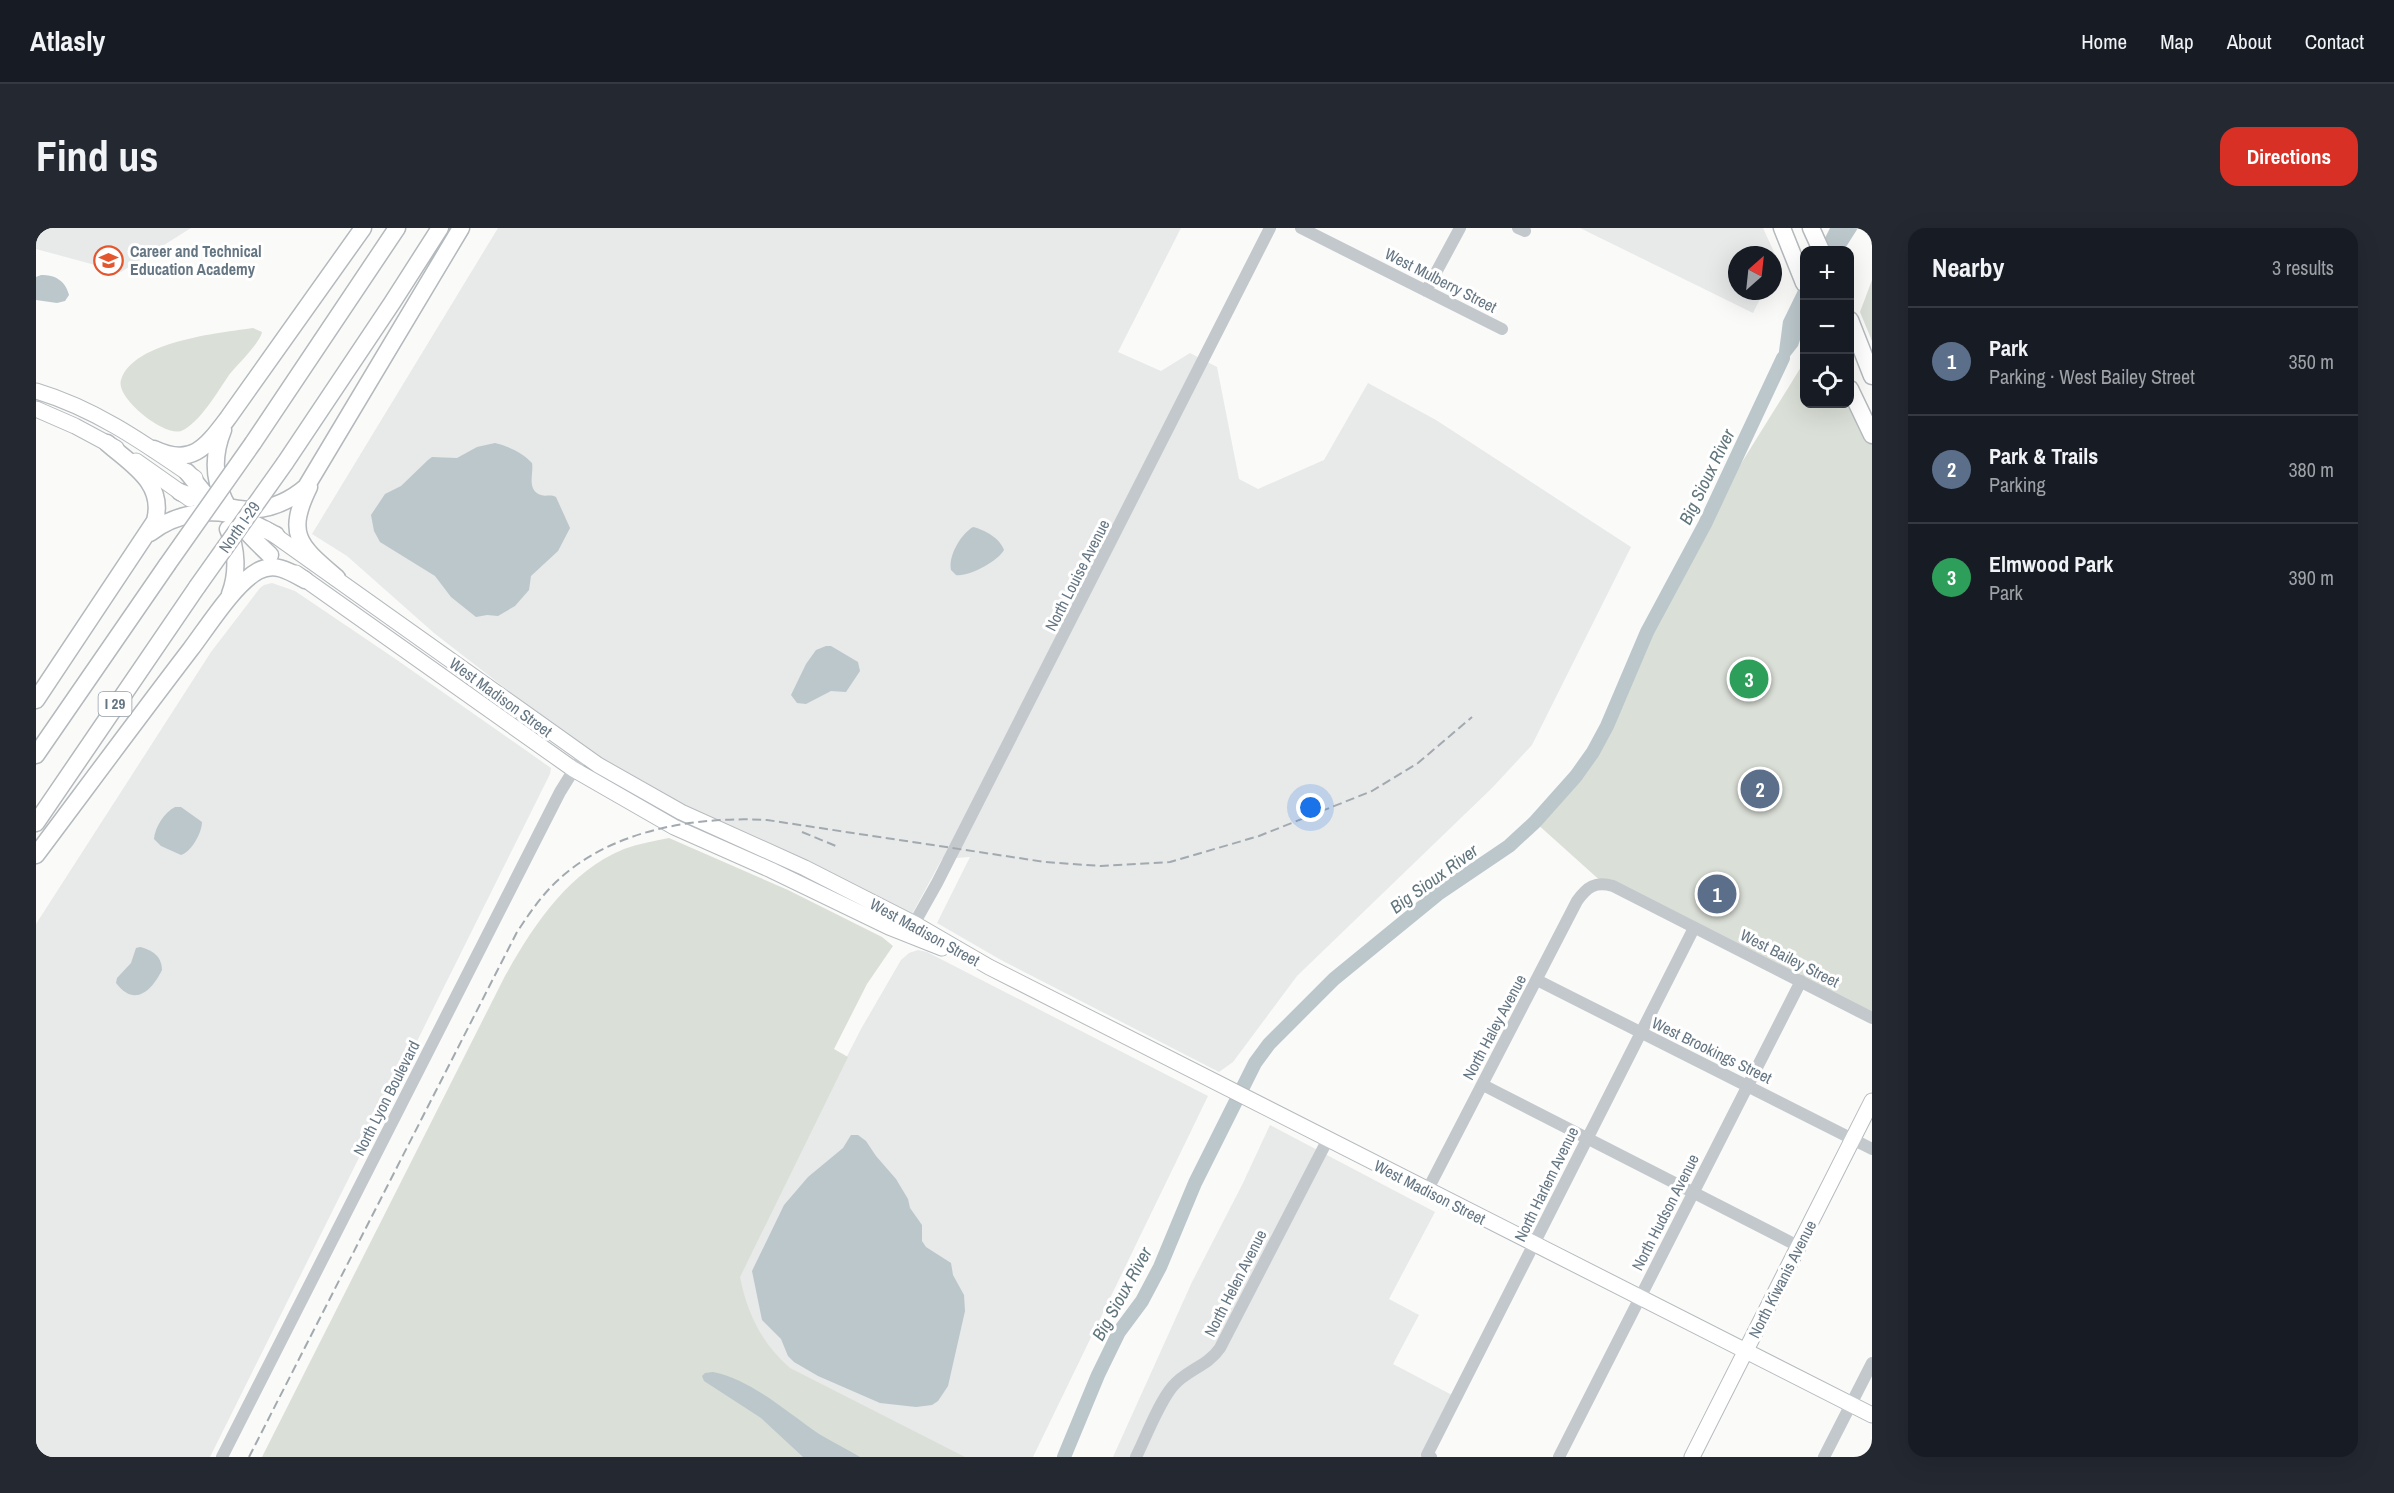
<!DOCTYPE html>
<html lang="en">
<head>
<meta charset="utf-8">
<style>
	body { margin:0; font-family:"Archivo Narrow",sans-serif; background:#242831; color:#f1f3f6 }
	.controls { position:absolute; right:18px; top:18px; display:grid; overflow:hidden; border-radius:12px; box-shadow:0 6px 24px #0002 }
	.controls button { width:54px; height:54px; display:grid; place-items:center; padding:0; border:0; border-bottom:2px solid #363941; background:#171b24; color:#f1f3f6; font:30px sans-serif }
	.compass { position:absolute; left:1692px; top:18px; width:54px; height:54px; border-radius:50%; background:#171b24; box-shadow:0 6px 24px #0002; rotate:27deg }
	.you { position:absolute; left:1275px; top:580px; width:21px; height:21px; margin:-15px; border:4px solid #fff; border-radius:50%; background:#1a73e8; box-shadow:0 0 0 9px #1a73e833 }
	.badge { display:grid; place-items:center; width:39px; height:39px; border-radius:50%; background:#d93025; color:#fff; font-size:20px; font-weight:700 }
	.pin { position:absolute; translate:-50% -50%; border:3px solid #fff; box-shadow:0 2px 6px #0006 }
	.list { margin:0; padding:0; list-style:none }
	h2 { display:flex; justify-content:space-between; align-items:center; height:78px; margin:0; padding:0 24px; font-size:26px }
	h2 small { font-size:20px; font-weight:400; color:#9ea1a6 }
	.list li { display:grid; grid-template-columns:39px 1fr auto; gap:18px; align-items:center; box-sizing:border-box; height:108px; padding:0 24px; border-top:2px solid #363941 }
	.list b { display:block; font-size:22px; white-space:nowrap }
	.list p { margin:0; font-size:20px; white-space:nowrap; color:#9ea1a6 }
	.list em { font-size:20px; font-style:normal; color:#9ea1a6 }
	.icon { flex:none; width:33px; height:33px; fill:none; stroke:currentColor; stroke-width:2; stroke-linecap:round; stroke-linejoin:round }
	.map { position:relative; flex:none; width:1836px; height:1229px; overflow:hidden; border-radius:18px }
	header { display:flex; align-items:center; gap:36px; box-sizing:border-box; height:84px; padding:0 30px; background:#171b24; border-bottom:2px solid #363941 }
	header strong { font-size:28px }
	nav { display:flex; gap:33px; margin-inline-start:auto; font-size:21px }
	.intro { display:flex; align-items:center; justify-content:space-between; box-sizing:border-box; height:144px; padding:0 36px }
	h1 { margin:0; font-size:42px }
	.button { padding:15px 27px; border-radius:18px; background:#d93025; color:#fff; font-size:21px; font-weight:700 }
	main { display:flex; gap:36px; padding:0 36px }
	aside { flex:1; background:#171b24; border-radius:18px; box-shadow:0 6px 24px #0002 }
	.map>svg:first-child { display:block }
</style>
</head>
<body>
<header>
<strong>Atlasly</strong>
<nav><a>Home</a><a>Map</a><a>About</a><a>Contact</a></nav>
</header>
<div class="intro"><h1>Find us</h1><a class="button">Directions</a></div>
<main>
<div class="map">
<svg width="1836" height="1229" viewBox="0 0 1836 1229">
	<rect width="100%" height="100%" fill="#fafaf8"/>
	<path fill="#e8e9e9" d="M0,0H155L85,44L0,21Z
		M462,0H1145L1082,124L1125,143L1154,125L1181,139L1203,251L1222,261L1288,232L1332,155L1400,192L1595,319L1496,517L1456,560L1261,748L1197,834L1183,844L965,732L901,695L934,629L906,631L875,688L654,583L532,509L398,405L311,328L276,306Z
		M1544,0H1727L1743,35L1737,46V27H1701V63H1728L1717,85Z
		M236,355L259,363L361,432L515,540L514,546L174,1229H0V696L175,424L224,360L228,357Z
		M882,722L891,724L1172,868L997,1229H873L661,1122L825,801L865,732L873,725Z
		M1234,897L1399,984L1353,1071L1383,1087L1357,1136L1416,1167L1385,1229H1077L1156,1054L1206,957Z"/>
	<path fill="#dadfd7" d="M1836,52V113L1824,84Z
		M217,100L226,104C224,115 201,137 193,147C182,163 163,196 145,203C129,209 79,170 85,152C97,113 184,105 217,100Z
		M1768,134V176L1814,175L1836,207V790L1568,656L1499,594C1519,571 1542,549 1557,523C1586,476 1600,422 1626,374C1668,291 1720,213 1768,134Z
		M633,610L752,662L846,709L857,718L831,756L798,821L812,829L704,1049C711,1085 726,1116 754,1140L929,1229H226L469,748C497,698 532,644 588,621C602,616 618,613 633,610Z"/>
	<path fill="#bbc7cb" d="M1794,0H1822L1808,22H1783Z
		M5,47C19,47 29,52 33,67L29,73L21,75L0,72V49Z
		M1768,50V100L1762,118L1740,146L1747,93Z
		M459,215C472,218 487,225 496,235C498,245 490,262 505,267C510,269 514,266 520,269L534,300L522,323L495,348L493,362L479,378L462,388L451,387L440,389L415,369L399,348L344,314L338,303L335,287L349,266L365,258L392,232L396,229L421,230L441,219Z
		M937,299C949,302 964,310 968,322C962,333 933,349 920,347L915,342C912,328 925,306 937,299Z
		M790,418H795L822,434L824,443L810,464L795,463L770,476L761,475L755,467L770,436L780,422Z
		M139,579H145L166,594C166,605 155,624 145,627L125,618L118,611C119,599 128,585 139,579Z
		M104,719C116,722 126,728 126,742C116,762 99,780 80,755L81,750L95,735L100,720Z
		M815,907H822L830,913L840,928L860,951L872,971L874,980L886,997V1013L890,1019L915,1035L917,1047L928,1067L929,1083L912,1158L902,1173L896,1177L880,1179L844,1175L782,1148L758,1134L752,1128L745,1111L726,1092L716,1043L748,977L772,949L807,920Z
		M677,1144C716,1152 751,1184 783,1206C796,1214 811,1221 824,1229H767L725,1190L668,1153L666,1148L669,1145Z"/>
	<g fill="none" stroke-linecap="round" stroke-linejoin="round">
		<path stroke="#bbc7cb" stroke-width="14" d="M1028,1229L1062,1147L1083,1104L1106,1073L1124,1039L1159,955L1219,835L1233,816L1298,751L1353,706L1402,666L1473,618L1499,594L1540,548L1557,524L1571,498L1611,404L1669,296L1747,130"/>
		<defs>
			<path id="major" d="M0,163C60,181 108,215 159,250
				M0,181L39,198L80,220
				M100,233L154,271
				M230,301L562,537L645,584L769,640L879,696L953,739L1836,1187
				M260,345L537,541L638,599L735,642L853,699L906,720
				M1656,1229L1836,873"/>
			<path id="highway" d="M1746,0L1768,55
				M1775,0L1785,22
				M1814,92L1836,148
				M1814,161L1836,207
				M187,202C165,256 196,292 234,327
				M217,215L361,0
				M118,221C156,239 170,219 192,190L327,0
				M249,235L356,75L404,0
				M151,244L177,276
				M273,259C249,308 264,318 301,350
				M144,264C190,281 228,295 270,259L425,0
				M192,301C201,321 202,345 194,366
				M114,305C138,286 176,278 206,290C218,295 229,302 240,307
				M0,472L119,293C129,255 96,237 71,215
				M0,527L131,337
				M0,595L161,359
				M0,627C51,559 102,490 154,422C171,400 198,356 222,343C239,334 253,343 269,352"/>
		</defs>
		<use href="#major" stroke="#b5babe" stroke-width="17"/>
		<use href="#highway" stroke="#b4b9bd" stroke-width="19"/>
		<path stroke="#c3c8cc" stroke-width="12" d="M1265,0L1466,101
			M1482,0L1489,3
			M1390,63L1424,0
			M874,703L901,655L1234,0
			M1501,752L1836,921
			M1447,857L1762,1018
			M1391,963L1541,673C1551,659 1559,653 1577,658L1836,790
			M186,1229L524,564L547,527
			M1100,1229C1110,1209 1123,1174 1137,1158C1150,1142 1172,1138 1184,1120L1292,911
			M1395,1229L1391,1227L1658,700
			M1523,1229L1765,753
			M1788,1229L1836,1135"/>
		<use href="#major" stroke="#fff" stroke-width="15"/>
		<use href="#highway" stroke="#fff" stroke-width="16"/>
		<path stroke="#a2aab0" stroke-width="2" stroke-dasharray="9 4.5" stroke-linecap="butt" d="M766,604L800,618
			M213,1229L481,704C493,686 505,668 521,653C575,602 659,588 731,592L1009,634L1065,638L1134,634L1223,608L1336,563L1382,535L1436,489"/>
		<defs>
			<path id="highway-bridge" d="M131,337L217,215
				M161,359L249,235"/>
		</defs>
		<use href="#highway-bridge" stroke="#b4b9bd" stroke-width="19" stroke-linecap="butt"/>
		<use href="#highway-bridge" stroke="#fff" stroke-width="16"/>
	</g>
	<defs>
		<symbol id="school-ring" viewBox="-11 -11 22 22"><circle r="9.5" fill="#fff" stroke="#e4572e" stroke-width="1.5"/><path d="M0-5L7-2L0 1L-7-2ZM-4 1L0 2.5L4 1V4Q0 6-4 4Z" fill="#e4572e"/></symbol>
	</defs>
	<g fill-rule="evenodd">
		<use href="#school-ring" x="56" y="16" width="33" height="33"/>
	</g>
	<g text-anchor="middle" stroke-width="6" stroke-linejoin="round" paint-order="stroke">
		<rect fill="#fff" stroke="#939fa8" stroke-width="1.5" x="62.5" y="464" width="33" height="24" rx="4.5"/>
		<g font-size="15" font-weight="bold" fill="#657683">
			<text x="79" y="481">I 29</text>
		</g>
		<g font-size="16" font-weight="bold" fill="#657683" stroke="#fff" text-anchor="start">
			<text x="94" y="29">Career and Technical<tspan x="94" dy="18">Education Academy</tspan></text>
		</g>
		<g font-size="16" fill="#657683" stroke="#fff">
			<text transform="translate(1405 52) rotate(27)" y="6">West Mulberry Street</text>
			<text transform="translate(203 299) rotate(-55)" y="6">North I-29</text>
			<text transform="translate(1041 347) rotate(-63)" y="6">North Louise Avenue</text>
			<text transform="translate(465 469) rotate(36)" y="6">West Madison Street</text>
			<text transform="translate(889 704) rotate(29)" y="6">West Madison Street</text>
			<text transform="translate(1754 730) rotate(27)" y="6">West Bailey Street</text>
			<text transform="translate(1458 799) rotate(-62)" y="6">North Haley Avenue</text>
			<text transform="translate(1676 822) rotate(26)" y="6">West Brookings Street</text>
			<text transform="translate(350 870) rotate(-63)" y="6">North Lyon Boulevard</text>
			<text transform="translate(1510 956) rotate(-64)" y="6">North Harlem Avenue</text>
			<text transform="translate(1394 964) rotate(27)" y="6">West Madison Street</text>
			<text transform="translate(1629 984) rotate(-63)" y="6">North Hudson Avenue</text>
			<text transform="translate(1746 1051) rotate(-63)" y="6">North Kiwanis Avenue</text>
			<text transform="translate(1199 1055) rotate(-63)" y="6">North Helen Avenue</text>
		</g>
		<g font-size="18" font-style="italic" fill="#60757c" stroke="#fff">
			<text transform="translate(1671 249) rotate(-64)" y="6">Big Sioux River</text>
			<text transform="translate(1398 651) rotate(-36)" y="6">Big Sioux River</text>
			<text transform="translate(1086 1066) rotate(-61)" y="6">Big Sioux River</text>
		</g>
	</g>
</svg>
<div class="controls">
<button>+</button>
<button>−</button>
<button><svg class="icon" aria-label="locate" viewBox="0 0 24 24"><circle cx="12" cy="12" r="6"/><path d="M12 2v4M12 18v4M2 12h4M18 12h4"/></svg></button>
</div>
<svg class="compass" viewBox="-18 -18 36 36"><path d="M0-13l5 13h-10z" fill="#e53935"/><path d="M0 13l5-13h-10z" fill="#9ea1a6"/></svg>
<div class="you"></div>
<div class="pin badge" style="left:1681px;top:666px;background:#5c6f8a">1</div>
<div class="pin badge" style="left:1724px;top:561px;background:#5c6f8a">2</div>
<div class="pin badge" style="left:1713px;top:451px;background:#2e9e5b">3</div>
</div>
<aside>
<h2>Nearby<small>3 results</small></h2>
<ul class="list">
<li><span class="badge" style="background:#5c6f8a">1</span><div><b>Park</b><p>Parking · West Bailey Street</p></div><em>350 m</em></li>
<li><span class="badge" style="background:#5c6f8a">2</span><div><b>Park &amp; Trails</b><p>Parking</p></div><em>380 m</em></li>
<li><span class="badge" style="background:#2e9e5b">3</span><div><b>Elmwood Park</b><p>Park</p></div><em>390 m</em></li>
</ul>
</aside>
</main>
</body>
</html>
